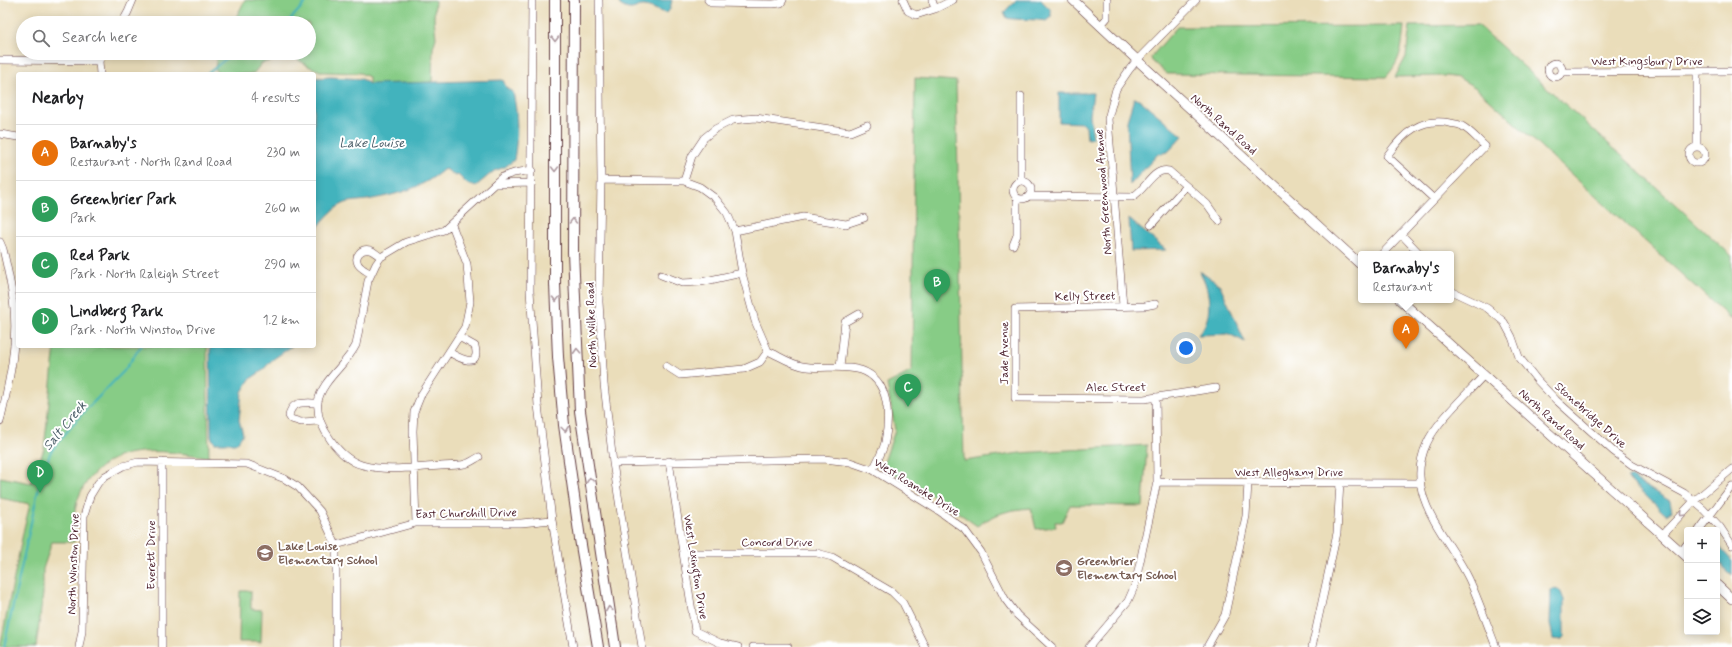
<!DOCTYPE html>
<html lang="en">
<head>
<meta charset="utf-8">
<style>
	body { margin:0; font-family:Mynerve,sans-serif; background:#f2f2f2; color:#202124 }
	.controls { position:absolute; right:12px; bottom:12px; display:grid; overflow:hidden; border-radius:4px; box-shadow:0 2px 10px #0003 }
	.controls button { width:36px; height:36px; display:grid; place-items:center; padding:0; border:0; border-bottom:1px solid #e0e0e0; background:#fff; color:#202124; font:20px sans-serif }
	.you { position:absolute; left:1186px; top:348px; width:14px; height:14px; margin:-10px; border:3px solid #fff; border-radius:50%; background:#1a73e8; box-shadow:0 0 0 6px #1a73e833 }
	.badge { display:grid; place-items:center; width:26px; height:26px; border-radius:50%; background:#d93025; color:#fff; font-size:13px; font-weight:700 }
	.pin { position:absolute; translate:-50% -33px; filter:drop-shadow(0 1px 2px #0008) }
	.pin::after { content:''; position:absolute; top:21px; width:14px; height:12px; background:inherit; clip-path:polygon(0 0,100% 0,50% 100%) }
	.popup { position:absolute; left:1358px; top:251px; width:96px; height:52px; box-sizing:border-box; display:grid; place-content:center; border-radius:4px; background:#fff; filter:drop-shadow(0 1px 3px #0005); font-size:13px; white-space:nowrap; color:#757577 }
	.popup b { font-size:15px; color:#202124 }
	.popup::after { content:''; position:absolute; left:50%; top:100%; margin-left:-8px; border:8px solid transparent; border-top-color:#fff }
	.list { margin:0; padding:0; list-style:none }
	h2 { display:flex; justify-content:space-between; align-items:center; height:52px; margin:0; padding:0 16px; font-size:17px }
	h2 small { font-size:13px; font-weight:400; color:#757577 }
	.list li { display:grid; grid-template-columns:26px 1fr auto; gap:12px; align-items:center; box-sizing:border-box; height:56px; padding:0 16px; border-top:1px solid #e0e0e0 }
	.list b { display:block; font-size:15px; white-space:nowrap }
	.list p { margin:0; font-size:13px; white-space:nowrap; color:#757577 }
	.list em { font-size:13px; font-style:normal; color:#757577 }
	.icon { flex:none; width:22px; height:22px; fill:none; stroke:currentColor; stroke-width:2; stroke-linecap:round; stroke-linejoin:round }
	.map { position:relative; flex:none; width:1732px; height:647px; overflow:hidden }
	.search { position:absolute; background:#fff; box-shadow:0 2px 10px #0003; left:16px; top:16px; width:300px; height:44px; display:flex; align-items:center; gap:10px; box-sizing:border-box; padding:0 14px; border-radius:22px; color:#757577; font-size:15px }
	.panel { position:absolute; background:#fff; box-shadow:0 2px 10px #0003; left:16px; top:72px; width:300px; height:276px; border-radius:4px }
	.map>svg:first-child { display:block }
</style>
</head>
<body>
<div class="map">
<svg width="1732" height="647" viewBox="0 0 1732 647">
	<rect width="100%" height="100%" fill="#fff"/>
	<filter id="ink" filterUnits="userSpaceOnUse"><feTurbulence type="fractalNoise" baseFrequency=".025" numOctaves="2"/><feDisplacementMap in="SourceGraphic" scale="8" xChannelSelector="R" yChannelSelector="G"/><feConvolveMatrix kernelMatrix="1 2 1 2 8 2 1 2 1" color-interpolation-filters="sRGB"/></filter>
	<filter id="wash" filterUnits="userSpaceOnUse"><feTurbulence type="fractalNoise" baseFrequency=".012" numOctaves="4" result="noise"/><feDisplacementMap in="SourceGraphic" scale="16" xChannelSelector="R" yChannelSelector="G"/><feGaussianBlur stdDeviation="0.9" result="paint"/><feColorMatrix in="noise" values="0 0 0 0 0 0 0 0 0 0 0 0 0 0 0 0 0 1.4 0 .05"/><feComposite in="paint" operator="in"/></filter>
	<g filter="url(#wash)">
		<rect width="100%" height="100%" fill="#eaddba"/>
		<path fill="#87cc86" stroke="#687658" d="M245,0H435L434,18L436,38L433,48L432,82L369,85V77L360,73L323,72L310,67L297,59H279L262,63L253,74H217L215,67L218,53H309V23H233Z
			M1478,25L1732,256V320L1476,88L1459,78L1446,76L1395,77L1406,57L1410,26Z
			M1404,26C1402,47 1401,61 1386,77L1167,74L1152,61L1151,57L1177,27Z
			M915,78L956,81L964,461L1020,453L1147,445L1143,506L1070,505L1062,522H1055L1056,527L1036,529L1031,508C1007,510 997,513 977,526C947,504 916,484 882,468L895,430L887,384L912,371Z
			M55,346H207L209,457C185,454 158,449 133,453C106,457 82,479 76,506C73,517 74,530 74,542H52L43,569V594L36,647H0L24,528L30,504L0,498V477L31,483L44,449Z
			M240,591H251V609L262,610L261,642H239Z"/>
		<path fill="#43b3bd" stroke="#466974" d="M618,0H672L670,9L667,13C659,12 653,7 645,6C635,5 633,14 620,5Z
			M1016,0H1041L1051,10V17L1046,21C1038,19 1011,20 1007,18C1006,16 1005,14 1004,12Z
			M331,77L362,79L369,84L503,80L507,89L513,92C518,115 518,137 514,160L505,167L494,171L476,186L467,184L458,175L455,176L446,169L443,170C421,189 395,195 367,200C360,201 349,201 343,204C333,208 317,226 314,235V78Z
			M1059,93H1093L1090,115L1093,138L1087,139L1086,126L1082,123L1059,122Z
			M1134,98L1139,99L1183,136L1168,152L1158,154L1130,185L1127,121Z
			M1129,219L1166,250L1131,251Z
			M1199,271L1220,285L1245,342L1229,334L1198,335C1201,331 1205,326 1206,322C1212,306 1208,284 1199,271Z
			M210,346H292L272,360L262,371L250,379L242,392L239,420L243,434L237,443H215L211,437Z
			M1630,477L1670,501L1672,511L1666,515L1627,478Z
			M1717,544L1732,561V575L1717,561Z
			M1553,589L1560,590L1564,600V637L1561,640L1553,639L1550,623L1551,591Z"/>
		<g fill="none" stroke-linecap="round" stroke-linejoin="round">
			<path stroke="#43b3bd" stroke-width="2" d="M287,23L308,0
				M207,74L227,58L238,53
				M4,647L41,477L51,451L80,416L124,371L141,346"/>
		</g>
	</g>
	<g filter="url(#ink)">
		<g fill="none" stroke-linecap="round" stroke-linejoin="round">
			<defs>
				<path id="minor" d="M532,0L530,291L538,405L552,520L573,647
					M599,0L601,180L599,302L604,384L613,463L642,647
					M708,0L711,3L773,4L781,3L783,0
					M903,0L908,11L916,15L935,9L953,0
					M932,0L935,9
					M122,23L128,12L133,0
					M1100,26L1107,18V0
					M0,60L99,61
					M1548 70a7 7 0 1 1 14 0a7 7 0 1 1-14 0Z
					M1562,72L1732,71
					M100,74L99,61L104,53
					M1021,96V181
					M0,134L18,137
					M1697,147V71
					M1689 155a8 8 0 1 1 16 0a8 8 0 1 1-16 0Z
					M601,180L684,181L700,187L715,198L727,213L735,231L742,273L755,321L768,351C779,356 791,364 802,366C820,370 841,364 861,370C890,380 890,416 885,442C883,451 877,461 873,470
					M1013 190a9 9 0 1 1 18 0a9 9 0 1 1-18 0Z
					M684,181L692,156L704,138L715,129L733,120L756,118L850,132L867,125
					M497,184L532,183
					M1029,196L1132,197C1145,191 1153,167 1169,171L1207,204L1219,221
					M1151,225L1186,186
					M735,231L803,217L846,224L864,218
					M1401,234L1420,254
					M0,242L3,249C7,266 11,283 13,300C19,341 9,383 0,422
					M1013,245L1017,235V198
					M1382,254L1485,146C1478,140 1471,131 1462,126C1459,124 1454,124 1450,123C1421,117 1403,133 1387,156L1434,199
					M371,274C367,271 361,269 358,264C354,256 361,248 370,250C374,251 377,255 381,257
					M661,275L682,283L701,282L742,273
					M1451,291L1487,308L1504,322L1512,337L1519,357L1537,380L1556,400L1613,451L1632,465L1684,493L1703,509L1720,527L1732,545
					M1155,304L1145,306L1015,309V398L1144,399L1216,388
					M1123,306L1108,119L1116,89L1129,70L1137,60L1196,0
					M449,352C459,358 481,370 475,346L459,337
					M666,366L680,375L744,369L760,362L768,351
					M840,367L845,322L859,314
					M1484,375C1468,393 1436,422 1427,443C1402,496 1448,535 1469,579C1479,601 1487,624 1496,647
					M318,403C305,403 291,400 289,416L291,419L301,422L319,421
					M479,457C475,459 470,463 465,464C458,466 449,465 441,466C416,467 386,472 362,465C340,459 315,425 318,402C321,381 347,364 356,345L368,281L376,264L381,257L406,242L444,230L502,177L514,173L532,170
					M669,461L695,631L720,643L738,647
					M162,462V647
					M613,463L824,459L850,462L873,470L939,511L964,529L981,552L1005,599L1017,615L1052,647
					M1157,482L1420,483
					M416,523L413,431L414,412L421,395L465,327L470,302L467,264L452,225
					M1699,530L1732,486
					M1662,535L1694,501L1732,469
					M336,545L416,523H521L552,520
					M1681,552L1687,544
					M683,553H817L832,557L892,592L903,603L925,647
					M79,647L82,631L84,516L90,496L98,483L105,476L123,466L138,462L247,464L285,479L298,487L320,511L336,545V647
					M753,647H788
					M1089,647L1128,601L1135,585L1157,482L1156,397
					M1207,647L1225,615L1246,516L1248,483
					M1312,647L1337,533L1340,483"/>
				<path id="major" d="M1073,0L1137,60L1361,265
					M1400,300L1687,557
					M1717,585L1732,599"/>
				<path id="highway" d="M555,0V284L558,357L564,425L580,539L598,647
					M574,0L573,252L580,411L615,647"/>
			</defs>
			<use href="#minor" stroke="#623c40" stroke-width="8"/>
			<use href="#major" stroke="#623c40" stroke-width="10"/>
			<use href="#highway" stroke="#623c40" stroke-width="12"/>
			<use href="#minor" stroke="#fff" stroke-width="7"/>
			<use href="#major" stroke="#fff" stroke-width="9"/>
			<use href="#highway" stroke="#fff" stroke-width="10"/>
		</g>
		<defs><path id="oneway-chevron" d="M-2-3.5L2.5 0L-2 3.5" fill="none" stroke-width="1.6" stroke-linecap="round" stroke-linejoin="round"/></defs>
		<g stroke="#ae9aa0">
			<use href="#oneway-chevron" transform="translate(555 39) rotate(90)"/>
			<use href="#oneway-chevron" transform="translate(555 169) rotate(90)"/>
			<use href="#oneway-chevron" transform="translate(573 221) rotate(-90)"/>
			<use href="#oneway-chevron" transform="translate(556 299) rotate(88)"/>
			<use href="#oneway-chevron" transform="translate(577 351) rotate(-93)"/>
			<use href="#oneway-chevron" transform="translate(565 429) rotate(83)"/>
			<use href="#oneway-chevron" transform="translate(590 480) rotate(-98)"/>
			<use href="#oneway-chevron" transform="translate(1682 514) rotate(133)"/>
			<use href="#oneway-chevron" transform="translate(609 609) rotate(-99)"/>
		</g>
	</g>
	<defs>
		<symbol id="school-disc" viewBox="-11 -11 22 22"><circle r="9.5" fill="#8d6e63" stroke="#fff"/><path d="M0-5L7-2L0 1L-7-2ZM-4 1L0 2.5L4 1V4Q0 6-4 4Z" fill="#fff"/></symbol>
	</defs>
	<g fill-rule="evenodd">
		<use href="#school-disc" x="255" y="543" width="20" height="20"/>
		<use href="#school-disc" x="1054" y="558" width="20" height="20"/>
	</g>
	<g text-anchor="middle" stroke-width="4" stroke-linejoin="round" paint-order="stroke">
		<g font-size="12" fill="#4a1f2b" stroke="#fff">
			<text x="1647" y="65">West Kingsbury Drive</text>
			<text transform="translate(1224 124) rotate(42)" y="4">North Rand Road</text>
			<text transform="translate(1103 192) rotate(-94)" y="4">North Greenwood Avenue</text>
			<text transform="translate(1085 296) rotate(-1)" y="4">Kelly Street</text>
			<text transform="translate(591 325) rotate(-92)" y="4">North Wilke Road</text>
			<text transform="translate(1004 353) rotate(-90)" y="4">Jade Avenue</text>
			<text x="1116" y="391">Alec Street</text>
			<text transform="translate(1591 415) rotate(42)" y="4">Stonebridge Drive</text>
			<text transform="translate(1552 419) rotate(42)" y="4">North Rand Road</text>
			<text x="1289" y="476">West Alleghany Drive</text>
			<text transform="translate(917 487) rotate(32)" y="4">West Roanoke Drive</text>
			<text transform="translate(466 513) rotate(-1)" y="4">East Churchill Drive</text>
			<text x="777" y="546">Concord Drive</text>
			<text transform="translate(151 555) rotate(-90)" y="4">Everett Drive</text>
			<text transform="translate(73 564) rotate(-88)" y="4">North Winston Drive</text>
			<text transform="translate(696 567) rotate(81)" y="4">West Lexington Drive</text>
		</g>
		<g font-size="12" font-weight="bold" fill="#785e54" stroke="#fff" text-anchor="start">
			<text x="278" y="550">Lake Louise<tspan x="278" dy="14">Elementary School</tspan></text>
			<text x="1077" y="565">Greenbrier<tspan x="1077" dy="14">Elementary School</tspan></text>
		</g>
		<g font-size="13" font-style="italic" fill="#475a65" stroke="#fff">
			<text x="372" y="147">Lake Louise</text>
			<text transform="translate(64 425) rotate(-50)" y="5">Salt Creek</text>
		</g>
	</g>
</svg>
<div class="controls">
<button>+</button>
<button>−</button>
<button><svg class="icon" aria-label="layers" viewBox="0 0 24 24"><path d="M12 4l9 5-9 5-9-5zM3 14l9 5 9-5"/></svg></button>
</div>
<div class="you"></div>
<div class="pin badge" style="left:1406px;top:349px;background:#e8710a">A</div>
<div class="popup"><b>Barnaby's</b>Restaurant</div>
<div class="pin badge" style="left:937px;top:302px;background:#2e9e5b">B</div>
<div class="pin badge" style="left:908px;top:407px;background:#2e9e5b">C</div>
<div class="pin badge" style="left:40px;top:493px;background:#2e9e5b">D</div>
<div class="search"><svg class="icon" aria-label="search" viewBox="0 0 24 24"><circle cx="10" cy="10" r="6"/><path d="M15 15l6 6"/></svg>Search here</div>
<section class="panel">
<h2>Nearby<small>4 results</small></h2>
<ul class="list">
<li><span class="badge" style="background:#e8710a">A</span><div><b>Barnaby's</b><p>Restaurant · North Rand Road</p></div><em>230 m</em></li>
<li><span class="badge" style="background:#2e9e5b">B</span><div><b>Greenbrier Park</b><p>Park</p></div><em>260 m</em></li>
<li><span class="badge" style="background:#2e9e5b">C</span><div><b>Red Park</b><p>Park · North Raleigh Street</p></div><em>290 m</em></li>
<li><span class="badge" style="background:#2e9e5b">D</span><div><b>Lindberg Park</b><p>Park · North Winston Drive</p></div><em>1.2 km</em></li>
</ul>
</section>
</div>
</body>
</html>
